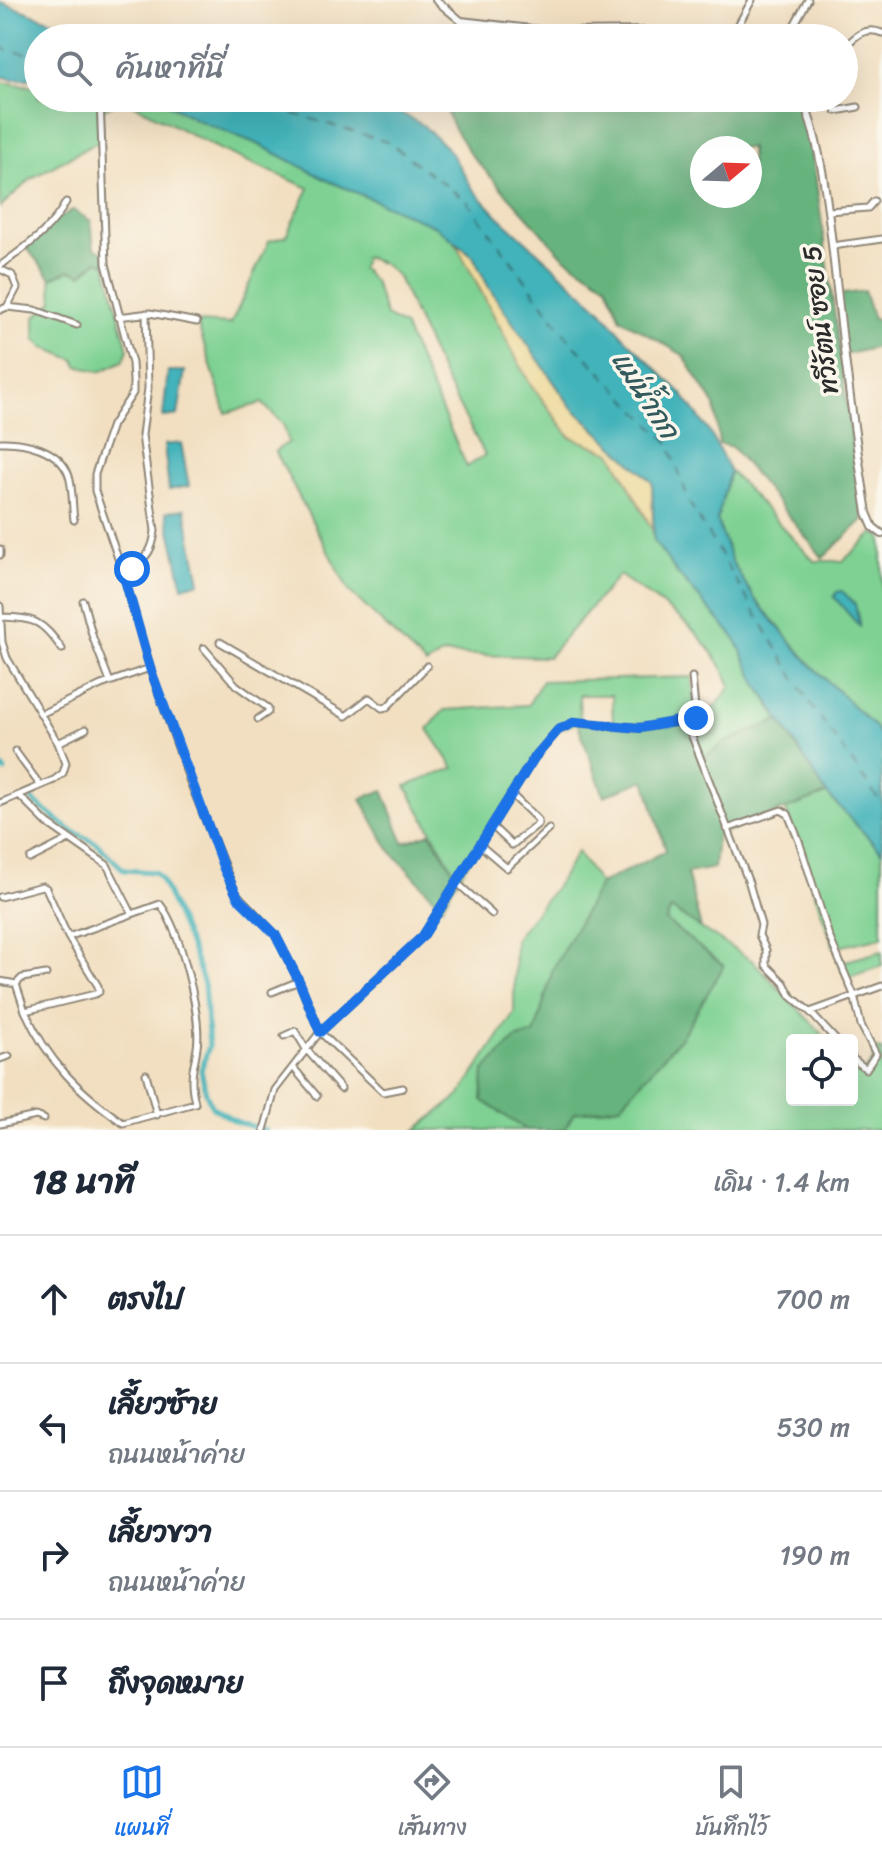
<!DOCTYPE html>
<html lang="th">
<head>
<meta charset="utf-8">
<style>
	body { margin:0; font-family:Sriracha,"Playpen Sans Thai",sans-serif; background:#f2f2f3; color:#1f2937 }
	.controls { position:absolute; right:24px; bottom:24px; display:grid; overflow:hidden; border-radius:8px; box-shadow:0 8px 32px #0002 }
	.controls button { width:72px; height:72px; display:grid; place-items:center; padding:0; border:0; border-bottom:2px solid #e0e1e3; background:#fff; color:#1f2937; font:40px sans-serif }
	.compass { position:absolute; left:690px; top:136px; width:72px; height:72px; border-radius:50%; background:#fff; box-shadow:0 8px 32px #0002; rotate:71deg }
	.stop { position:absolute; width:24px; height:24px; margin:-18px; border:6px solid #1a73e8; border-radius:50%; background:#fff }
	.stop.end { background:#1a73e8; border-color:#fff; box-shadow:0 2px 8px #0008 }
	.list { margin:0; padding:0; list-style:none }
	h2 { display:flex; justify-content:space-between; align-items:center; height:104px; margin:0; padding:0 32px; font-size:34px }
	h2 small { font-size:26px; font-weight:400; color:#747a83 }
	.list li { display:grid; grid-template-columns:52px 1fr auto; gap:24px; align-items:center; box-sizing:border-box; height:128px; padding:0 32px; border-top:2px solid #e0e1e3 }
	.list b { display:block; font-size:30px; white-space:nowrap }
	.list p { margin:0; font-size:26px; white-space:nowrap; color:#747a83 }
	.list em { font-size:26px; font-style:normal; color:#747a83 }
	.icon { flex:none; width:44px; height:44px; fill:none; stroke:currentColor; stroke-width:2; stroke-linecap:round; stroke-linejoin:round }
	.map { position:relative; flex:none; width:882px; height:1130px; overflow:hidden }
	.search { position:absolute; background:#fff; box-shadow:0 8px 32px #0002; left:24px; right:24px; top:24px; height:88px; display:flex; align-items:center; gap:20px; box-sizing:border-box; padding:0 28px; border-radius:44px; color:#747a83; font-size:30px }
	.sheet { height:616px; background:#fff }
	nav { display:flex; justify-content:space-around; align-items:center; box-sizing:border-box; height:112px; border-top:2px solid #e0e1e3; background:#fff; font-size:22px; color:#747a83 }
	nav a { display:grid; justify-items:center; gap:4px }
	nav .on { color:#1a73e8 }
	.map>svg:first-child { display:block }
</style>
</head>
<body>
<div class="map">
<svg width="882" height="1130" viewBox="0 0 882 1130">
	<rect width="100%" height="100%" fill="#fbf7ec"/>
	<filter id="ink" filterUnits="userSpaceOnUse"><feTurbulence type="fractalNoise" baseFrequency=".0125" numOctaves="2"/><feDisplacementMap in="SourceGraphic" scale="16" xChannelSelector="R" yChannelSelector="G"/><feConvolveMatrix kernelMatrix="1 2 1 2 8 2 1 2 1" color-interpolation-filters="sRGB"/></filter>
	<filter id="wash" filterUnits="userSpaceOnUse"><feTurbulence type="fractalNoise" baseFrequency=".006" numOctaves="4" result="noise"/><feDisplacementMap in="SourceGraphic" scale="32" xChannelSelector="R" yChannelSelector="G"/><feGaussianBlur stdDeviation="1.8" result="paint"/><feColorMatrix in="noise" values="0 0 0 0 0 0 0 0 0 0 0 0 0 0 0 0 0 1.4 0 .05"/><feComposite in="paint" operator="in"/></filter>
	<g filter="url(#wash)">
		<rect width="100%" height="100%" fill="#f2dfc1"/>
		<path fill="#7ed193" stroke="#547e5f" stroke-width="2" fill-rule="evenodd" d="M0,82L38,87V98H160L260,145L329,181L437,227L455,242L529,382L570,437L612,453L653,531L654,541L678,574L735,638L757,684L779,720L727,742L702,758L613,725L612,695H579L580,722L558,730L548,743L458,878L406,786L454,768L428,729L444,710L528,705L542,681L692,677L696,717L715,707L731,686C707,630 667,608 619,575L548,657L443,654L426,665L349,591L275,451L289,442L283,424L262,403L226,413L197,322L231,324L269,241L286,236L309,188L219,149L124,99L102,110L101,140L32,178L0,207ZM365,257L384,264L398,277L442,374L485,455L467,467L404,326L386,316L374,281L361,268Z
			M97,261L106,264L128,350L123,361L100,372L78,366L75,360L43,347L35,339V317L53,301L51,278L70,270L82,274Z
			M730,471L814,561H843L874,533L882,537V739L875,727L812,666L754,598L732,562L717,520Z
			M827,794L882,852V937L834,948L786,811L787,808Z
			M667,851L671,909L754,962L828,1040H792V1100H852V1065L861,1075L873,1061L874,1049L882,1050V1130H416L459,1096L514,1013L515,938L557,885L577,852L600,884Z
			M882,951V966L846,978L839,963Z"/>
		<path fill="#66b37d" stroke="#486f54" stroke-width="2" fill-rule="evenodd" d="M441,98H790L801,109L812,152L863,520L823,558L732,447L719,444L715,406L683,355L621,319L607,285L564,257L471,155L453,127ZM702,148H750V196H702Z
			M73,210L91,221L94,248L105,252L106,264L97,261L82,274L70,270L51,278L26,247L57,219Z
			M864,291L873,319L882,321V346L844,355L837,295Z
			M779,720L827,794L717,835L714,868L687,873L701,928L671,909L666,921L724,966L682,1036L620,1106L574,1113L564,1130H526L482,1100L484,1071L515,1039L535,1033L553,969L600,884L666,851L645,780L604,796L577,722L619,725L686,721L703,758L724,743Z
			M383,790L404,843L430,833L458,878L442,907L388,848L361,799Z"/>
		<path fill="#eeda9e" stroke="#8c8264" stroke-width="2" d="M455,242L473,256L489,288L570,405L652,482L653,531L612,453L571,437L529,382Z"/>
		<path fill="#43b3ba" stroke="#376f72" stroke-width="2" d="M0,2L96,37L105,38H38V79H11L0,76Z
			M157,98H373L423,125L449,150L473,189L497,215L600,309L624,337L682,394L709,431L730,471L717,520L732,562L754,598L790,641L812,666L875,727L882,739V852L827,794L757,684L735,638L678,574L654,541L652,482L570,405L489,288L473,256L437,227L329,181L260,145L197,120Z
			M168,371H185L178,415L163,417Z
			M181,443L189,486L169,490L164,445Z
			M185,509L200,582L183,587L166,512Z
			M842,591L855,604L860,627L834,597L837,592Z"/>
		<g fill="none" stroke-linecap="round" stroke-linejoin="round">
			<path stroke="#43b3ba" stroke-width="5" d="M0,765L5,771
				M32,800L70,830L96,843L124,870L154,872L161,879L193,953L204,984L209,1046L201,1070L206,1093L212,1107L237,1122L265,1130"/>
			<path stroke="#335b5d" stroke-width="2" stroke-dasharray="10 8" stroke-linecap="butt" d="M0,46L9,51L38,55
				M241,98L388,142L467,201L568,338L668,442L690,504L811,705L882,804"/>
		</g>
	</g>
	<g filter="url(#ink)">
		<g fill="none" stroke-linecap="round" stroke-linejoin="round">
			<defs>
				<path id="minor" d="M731,38L752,0
					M787,38L808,0
					M844,48C855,36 865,26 882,33
					M100,98L106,264L132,363L133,380V393L112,425L95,474V491L124,576L150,668L190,782L235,892L275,934L299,981L320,1032L383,1092L403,1088
					M829,98L836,111L858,107
					M828,211L868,208L874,201
					M832,246L882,239
					M0,266C25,247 51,231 66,202
					M0,269L12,275L17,288L7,307L0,310
					M7,307L35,310L77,325
					M118,317L150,313L197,322
					M0,442C24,441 60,449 69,476C73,489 72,506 74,520
					M0,549V555
					M124,576C140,559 152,559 155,531L142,435L148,388L146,313
					M83,601L93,638L110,682
					M0,606L2,642L7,658L58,743L66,763L63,773L54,780L0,803
					M1,617C36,618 42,621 62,649
					M220,642L346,716L369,698L382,708L387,707L427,666
					M204,648L236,685L268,708V712L258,719
					M41,714L101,685L150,668
					M686,721L749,883L761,925L759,935L766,950V965L784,983L791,996L810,1012L836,1040
					M58,743L86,729
					M15,751L40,785
					M19,795L47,823L107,865L131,912
					M492,826L512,845L538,824V820L512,795
					M727,829L781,810L788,814L799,841L829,936L854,995L861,1025L876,1054L866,1069L852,1058
					M480,845L507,868L549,829
					M30,859L69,839
					M456,882L492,914
					M0,897L42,886L46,888L68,937
					M0,981L16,984L25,1011L95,994L99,992L98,986L68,937L160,904C180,929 202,1015 197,1048C193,1073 189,1076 195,1103L123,1123C78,1091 48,1062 25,1011
					M16,984L22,978L46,974
					M272,992L299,981
					M810,1012L882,986
					M284,1036L295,1031L306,1049L341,1089
					M0,1059L9,1056
					M293,1067L317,1096
					M146,1074L157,1115
					M0,1124L36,1116L44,1119
					M264,1130L275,1090L320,1032L423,936L534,758L558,730L575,722L640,728L696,718L692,677"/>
				<path id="tertiary" d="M436,0L461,21L557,32L667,31L710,38
					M802,98C825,152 830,230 837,289C845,364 855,438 867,513L873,527L882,534"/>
			</defs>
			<use href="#minor" stroke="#8e8576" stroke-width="9"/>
			<use href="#tertiary" stroke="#8e8576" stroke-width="10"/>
			<use href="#minor" stroke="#fff" stroke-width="5"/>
			<use href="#tertiary" stroke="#fff" stroke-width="6"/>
		</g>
	</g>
	<g fill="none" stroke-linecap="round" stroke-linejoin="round" filter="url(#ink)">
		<path stroke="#1a73e8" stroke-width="10" d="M132,569L124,576L150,668L224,869L239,899L275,934L299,981L320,1032L423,936L534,758L558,730L575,722L640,728L696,718"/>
	</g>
	<g text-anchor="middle" stroke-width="7" stroke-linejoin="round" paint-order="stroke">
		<g font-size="26" fill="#2b2b2b" stroke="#fbf7ec">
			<text transform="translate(820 320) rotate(-97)" y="9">ทวีรัตน์ ซอย 5</text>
		</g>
		<g font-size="28" font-style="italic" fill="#335b5d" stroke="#fbf7ec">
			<text transform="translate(646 394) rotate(57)" y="10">แม่น้ำกก</text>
		</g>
	</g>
</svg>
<div class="controls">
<button><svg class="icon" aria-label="locate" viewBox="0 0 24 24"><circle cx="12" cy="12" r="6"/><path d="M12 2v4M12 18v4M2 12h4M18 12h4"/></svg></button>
</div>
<svg class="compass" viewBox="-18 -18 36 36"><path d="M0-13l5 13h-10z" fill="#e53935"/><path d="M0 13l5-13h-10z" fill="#747a83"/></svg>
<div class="stop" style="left:132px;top:569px"></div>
<div class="stop end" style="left:696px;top:718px"></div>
<div class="search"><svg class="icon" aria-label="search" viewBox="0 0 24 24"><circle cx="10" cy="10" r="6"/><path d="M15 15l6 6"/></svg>ค้นหาที่นี่</div>
</div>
<section class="sheet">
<h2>18 นาที<small>เดิน · 1.4 km</small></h2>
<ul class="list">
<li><svg class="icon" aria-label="ahead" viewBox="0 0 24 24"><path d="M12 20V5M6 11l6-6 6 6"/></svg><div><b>ตรงไป</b></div><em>700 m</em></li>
<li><svg class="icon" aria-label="left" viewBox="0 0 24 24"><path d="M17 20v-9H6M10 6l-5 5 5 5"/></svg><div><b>เลี้ยวซ้าย</b><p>ถนนหน้าค่าย</p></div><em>530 m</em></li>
<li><svg class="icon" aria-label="right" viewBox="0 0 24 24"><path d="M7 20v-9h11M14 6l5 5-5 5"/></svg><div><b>เลี้ยวขวา</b><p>ถนนหน้าค่าย</p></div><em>190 m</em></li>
<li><svg class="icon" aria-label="arrive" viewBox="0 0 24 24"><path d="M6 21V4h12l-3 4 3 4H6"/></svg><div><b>ถึงจุดหมาย</b></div></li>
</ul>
</section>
<nav>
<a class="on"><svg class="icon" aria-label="map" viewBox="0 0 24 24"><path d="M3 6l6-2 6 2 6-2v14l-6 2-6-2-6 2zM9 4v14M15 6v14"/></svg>แผนที่</a>
<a><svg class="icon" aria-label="directions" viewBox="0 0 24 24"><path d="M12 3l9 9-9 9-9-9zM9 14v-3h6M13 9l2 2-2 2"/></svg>เส้นทาง</a>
<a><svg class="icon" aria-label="saved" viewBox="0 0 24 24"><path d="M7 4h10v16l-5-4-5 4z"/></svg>บันทึกไว้</a>
</nav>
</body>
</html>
